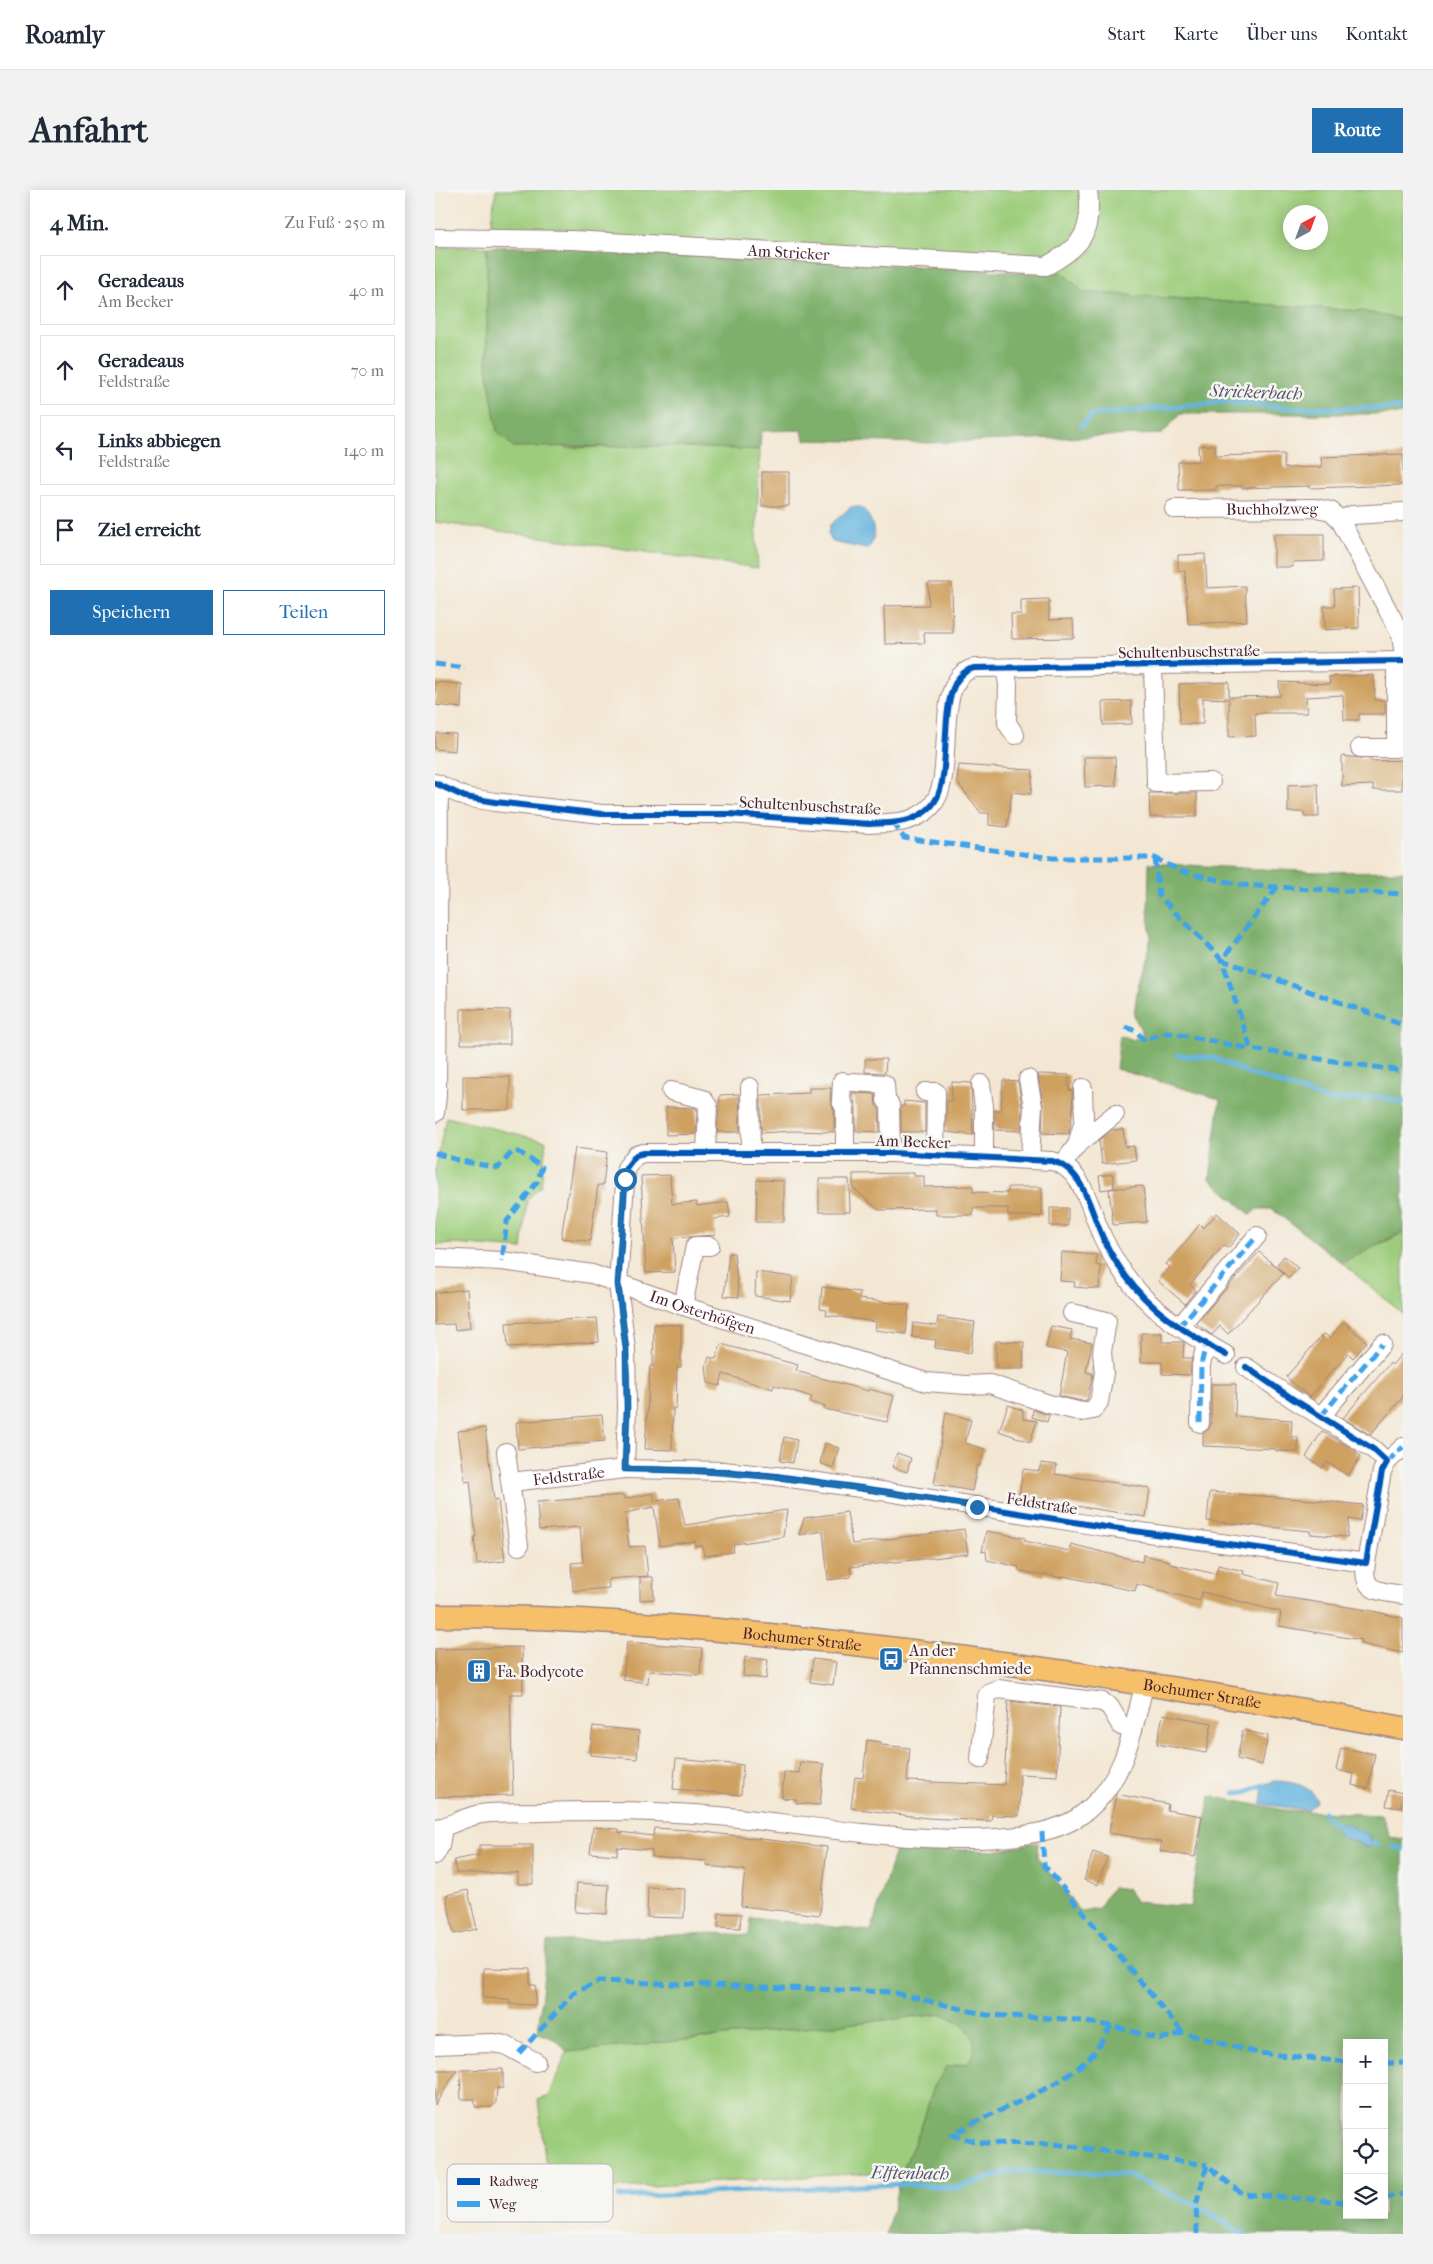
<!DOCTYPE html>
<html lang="de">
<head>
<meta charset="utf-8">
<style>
	body { margin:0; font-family:"IM FELL French Canon",serif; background:#f2f2f3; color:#1f2937 }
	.controls { position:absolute; right:15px; bottom:15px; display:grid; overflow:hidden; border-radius:0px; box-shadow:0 2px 12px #0003 }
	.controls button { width:45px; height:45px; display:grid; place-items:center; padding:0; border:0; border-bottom:1px solid #e0e1e3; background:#fff; color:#1f2937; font:25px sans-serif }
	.compass { position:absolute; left:848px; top:15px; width:45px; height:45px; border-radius:50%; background:#fff; box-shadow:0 2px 12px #0003; rotate:41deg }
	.stop { position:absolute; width:15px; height:15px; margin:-11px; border:4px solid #1f6fb2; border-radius:50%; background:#fff }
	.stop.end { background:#1f6fb2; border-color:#fff; box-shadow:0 1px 5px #0008 }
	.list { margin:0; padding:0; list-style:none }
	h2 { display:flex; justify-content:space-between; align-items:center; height:65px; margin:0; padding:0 20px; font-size:21px }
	h2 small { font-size:16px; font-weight:400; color:#747a83 }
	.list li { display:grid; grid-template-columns:32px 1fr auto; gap:15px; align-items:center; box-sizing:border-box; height:70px; margin:0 10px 10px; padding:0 10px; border:1px solid #e0e1e3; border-radius:0px }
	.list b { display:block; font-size:19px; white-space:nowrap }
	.list p { margin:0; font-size:16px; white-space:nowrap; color:#747a83 }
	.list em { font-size:16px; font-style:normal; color:#747a83 }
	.actions { display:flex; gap:10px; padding:15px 20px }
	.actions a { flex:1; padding:11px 0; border:1px solid #1f6fb2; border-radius:0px; text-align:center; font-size:18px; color:#1f6fb2 }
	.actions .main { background:#1f6fb2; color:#fff }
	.icon { flex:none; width:28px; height:28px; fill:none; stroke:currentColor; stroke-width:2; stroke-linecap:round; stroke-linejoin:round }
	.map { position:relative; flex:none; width:968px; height:2044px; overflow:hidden; border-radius:0px }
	header { display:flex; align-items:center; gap:30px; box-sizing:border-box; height:70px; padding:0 25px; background:#fff; border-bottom:1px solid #e0e1e3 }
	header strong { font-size:24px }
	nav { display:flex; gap:28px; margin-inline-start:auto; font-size:18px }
	.intro { display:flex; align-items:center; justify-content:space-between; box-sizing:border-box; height:120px; padding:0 30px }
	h1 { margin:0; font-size:35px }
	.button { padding:12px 22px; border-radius:0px; background:#1f6fb2; color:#fff; font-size:18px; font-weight:700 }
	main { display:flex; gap:30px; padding:0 30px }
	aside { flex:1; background:#fff; border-radius:0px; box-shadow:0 2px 12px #0003 }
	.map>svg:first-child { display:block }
</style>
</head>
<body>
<header>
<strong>Roamly</strong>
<nav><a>Start</a><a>Karte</a><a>Über uns</a><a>Kontakt</a></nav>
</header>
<div class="intro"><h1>Anfahrt</h1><a class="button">Route</a></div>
<main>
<aside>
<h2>4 Min.<small>Zu Fuß · 250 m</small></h2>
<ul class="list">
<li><svg class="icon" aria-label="ahead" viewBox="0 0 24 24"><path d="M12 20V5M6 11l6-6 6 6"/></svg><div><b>Geradeaus</b><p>Am Becker</p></div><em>40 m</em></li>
<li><svg class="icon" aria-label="ahead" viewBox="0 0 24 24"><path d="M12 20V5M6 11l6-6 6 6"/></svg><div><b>Geradeaus</b><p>Feldstraße</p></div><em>70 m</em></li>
<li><svg class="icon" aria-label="left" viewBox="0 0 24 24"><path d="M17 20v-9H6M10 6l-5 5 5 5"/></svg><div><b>Links abbiegen</b><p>Feldstraße</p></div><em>140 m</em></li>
<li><svg class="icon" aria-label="arrive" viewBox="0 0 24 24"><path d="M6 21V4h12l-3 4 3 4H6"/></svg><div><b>Ziel erreicht</b></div></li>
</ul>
<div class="actions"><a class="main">Speichern</a><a>Teilen</a></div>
</aside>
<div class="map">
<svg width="968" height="2044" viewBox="0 0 968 2044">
	<rect width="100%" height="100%" fill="#f6f6f2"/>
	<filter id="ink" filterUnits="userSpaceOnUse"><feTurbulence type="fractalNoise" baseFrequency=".02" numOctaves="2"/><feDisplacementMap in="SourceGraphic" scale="10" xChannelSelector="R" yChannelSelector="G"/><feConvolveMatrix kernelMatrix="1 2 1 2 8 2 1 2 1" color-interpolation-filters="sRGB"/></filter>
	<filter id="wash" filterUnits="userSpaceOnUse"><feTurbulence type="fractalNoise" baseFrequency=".0096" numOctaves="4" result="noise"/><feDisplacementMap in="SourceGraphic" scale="20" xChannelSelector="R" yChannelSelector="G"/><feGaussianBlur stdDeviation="1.12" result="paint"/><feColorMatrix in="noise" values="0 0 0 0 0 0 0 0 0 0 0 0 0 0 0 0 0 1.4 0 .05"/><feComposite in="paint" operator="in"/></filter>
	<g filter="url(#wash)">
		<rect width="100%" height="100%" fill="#f3e7d3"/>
		<path fill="#9dcd7c" stroke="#747654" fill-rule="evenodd" d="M61,0H644L646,11V0H968V130L926,121L647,102L627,82L614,84L612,71L54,44ZM856,22H886V52H856Z
			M0,57H52V178L62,241L133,258L220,256L325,260L321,349L323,378L0,332Z
			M11,927L111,951L106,996L92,1010L87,1059L19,1054L0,1055V981Z
			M968,1043V1124L907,1073Z
			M508,1824C531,1835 549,1847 534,1873L511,1877L498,1899L486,1938L467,1981L151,2000L111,1977L103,1910L114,1906L132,1862Z"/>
		<path fill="#7eb06c" stroke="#64684c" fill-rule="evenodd" d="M138,56L614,84L627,82L648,102L926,121L968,130V224H745L727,244L493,253L370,250L366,240L326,241L325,260L220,256L78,257L62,241L52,178V57Z
			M714,673L883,682L968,681V1042L906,1072L837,1019H822L816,1025L775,989L785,909L681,879L685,845L698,850L708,844L699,826L702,801L716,748L713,720Z
			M775,1606L848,1620L947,1625L955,1647L968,1649V2044H451L467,1981L486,1938L498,1899L511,1877L533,1873C549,1847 531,1835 508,1824L132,1862L122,1850L103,1843L112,1752L276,1743L314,1745L316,1728L436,1741L461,1657L560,1661L603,1652L602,1667L645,1721L664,1718L677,1697L692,1699L701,1712L755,1717ZM912,1853H949V2025H912Z"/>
		<path fill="#65b4df" stroke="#586a85" d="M416,317H426C437,327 446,350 431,359L398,352L393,344L395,335Z
			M839,1591C854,1591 878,1595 882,1611L873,1620L826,1614L828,1595Z
			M903,1632L911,1634L935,1646L937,1653L934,1658L908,1647L902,1642L901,1634Z"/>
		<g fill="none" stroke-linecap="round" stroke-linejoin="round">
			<path stroke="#65b4df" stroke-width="5" d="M647,235L657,225L788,212L857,218H968
				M743,865L779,868L813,883L896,911L945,907L968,912
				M800,1603L811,1602L828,1595
				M889,1622L896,1632L901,1634
				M937,1653L943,1655
				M959,1657L968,1659
				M184,2007L469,1994L520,1998L576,1981L691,1985L761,2015L809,2044"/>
		</g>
		<g id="blocks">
			<path fill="#cfa161" d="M780,255V266L849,264V278L887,277L886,267L968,264V295L874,298V296L807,298V296H781V300H744L743,272L764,271L763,256Z
				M327,282H354V316H327Z
				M839,344H889V371L858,372V377H839Z
				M770,364L772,398L810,396L812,431L753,434L750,381H743V365Z
				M493,393H517L518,443H489L490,453L450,454L449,416L494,415Z
				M923,398L924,438L890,440L889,416H900L899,399Z
				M614,409V430L638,429L639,448L577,449L576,424H586V410Z
				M939,485L940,510H950V524H924V530H909L908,505L871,507L872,523H820L821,546L794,547V509L768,508V534H745L744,494L794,492V507L845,506L844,492L895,494L894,487Z
				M0,492L27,494L26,518L0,515Z
				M696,511L697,534L668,535L667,512Z
				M0,543L21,544L20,561L0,559Z
				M907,566L936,569V571L967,570V600H938V595L907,596Z
				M649,567H680L681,596L650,597Z
				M524,575L598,580L596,604L577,602L572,637L554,635V623H546L522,592Z
				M883,594L884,627H870L869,622H853V595Z
				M714,603H762V627H715Z
				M26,819L75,820V854H26Z
				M430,869H451L450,883L430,882Z
				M603,884L634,885V900H637L638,918L634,944L607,943L608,914Z
				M28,886L75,887V920H28Z
				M568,890L583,891L587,917L586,941L560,940V920H566Z
				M517,892L536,893L538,945L511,942V911H516Z
				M374,898H396L395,910L399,921V942L357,941L326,943V905L374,903Z
				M417,903L440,904L441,915L444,919L445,942L421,941V918Z
				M304,904L305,942H282L285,905Z
				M469,911L490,913V942H466V916H469Z
				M231,917L262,918L261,944L231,945Z
				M688,939L690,957L699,956L701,970L667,974L664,950L677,940Z
				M140,958L172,962L168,995H163L155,1051L126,1048Z
				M479,983V986H489V997L538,996V1002L573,1003V997H607V1026H573V1018H538V1025H501V1019L444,1020L418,998V984Z
				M678,984L679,998L666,1000L664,986Z
				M235,985L237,1014L262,1012V1016L293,1012L295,1027L279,1029L280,1045L238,1048L240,1082L211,1083L206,986Z
				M384,989H414L415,1022H384Z
				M322,990L349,991V1032H321Z
				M708,996L712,1032L678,1035L674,999Z
				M615,1018H633V1036H615Z
				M782,1023L805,1044L793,1058L789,1055L755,1095L761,1100L750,1114L723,1091L735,1077L731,1074L753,1049L765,1034L769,1038Z
				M627,1062L662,1065L661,1075L666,1076L664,1099L639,1097L640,1092L625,1091Z
				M824,1062L849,1083L793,1144L785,1136L777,1145L771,1141L761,1133Z
				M294,1063H299L304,1107L289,1106Z
				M849,1066L863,1078L854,1088L841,1076Z
				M321,1082L358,1087L355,1111L320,1106Z
				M387,1097L425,1102L424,1109L474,1115L471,1144L440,1140L441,1132L391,1125L392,1120L385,1119Z
				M32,1099L35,1138L20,1140L19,1134L0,1135V1103Z
				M503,1127L540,1132L536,1163L500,1158L501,1150L477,1147L478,1133L502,1136Z
				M162,1128L164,1152L73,1157L71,1133Z
				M909,1132L932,1152L918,1168L913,1163L875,1207L851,1187L889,1143L894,1148Z
				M219,1134L246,1135V1177H242L241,1218H238L237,1260L210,1259L215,1176H218Z
				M616,1136L637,1140L635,1149L657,1153L651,1182L658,1184L652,1210L647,1211L624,1206L632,1162L611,1158Z
				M706,1143H727V1152H749L748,1168H757L755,1185L727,1184V1172H706Z
				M561,1151L589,1152L588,1179H561Z
				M286,1154L363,1175L361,1181L433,1201L434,1199L459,1206L452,1232L389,1219L390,1217L375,1212L377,1207L339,1195L338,1199L288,1184L285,1196L273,1193L271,1177L274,1167L281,1169Z
				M968,1162V1207L935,1245L908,1228L955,1173L957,1175Z
				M776,1194H801L800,1226L857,1230L856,1247H863V1262L841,1261V1259L768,1256V1243L774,1239L776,1233Z
				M573,1215L588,1220V1229L602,1231L595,1252L564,1241Z
				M598,1220L614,1225L612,1232L597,1227Z
				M511,1222L536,1230L530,1253L550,1259L544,1276L542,1275L537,1301L499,1294Z
				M167,1225L170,1251L83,1259L81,1232Z
				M50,1238L59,1310L63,1309L70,1371L42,1374L39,1347H41L35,1291L30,1292L23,1241Z
				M887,1241L921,1261L920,1262L926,1266L913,1286L892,1272L888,1278L871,1267Z
				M349,1247L362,1250L358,1273L345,1271Z
				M390,1253L404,1258L398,1278L385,1273Z
				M462,1263L476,1268L472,1282L457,1277Z
				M606,1273L622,1275L620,1284L715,1298L711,1327L584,1307L588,1279L604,1281Z
				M775,1302L878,1310L928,1315L925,1331L914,1329L912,1347L875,1344V1341L772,1331Z
				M218,1303L220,1311L244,1308L250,1335L352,1320L348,1347L299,1354L298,1362L269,1366L267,1355L260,1356V1351L225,1356L219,1317L190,1323L194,1357L210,1356L213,1386L173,1389L174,1398L138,1401L136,1373L148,1372L145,1337L104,1340L102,1312L188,1305L189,1309Z
				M412,1322L417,1354L529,1339L533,1364L415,1377L416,1387L393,1390L388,1341L364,1345L369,1328Z
				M551,1341L590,1348V1351L634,1361L636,1354L707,1372L708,1365L735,1371V1374L781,1384L783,1375L809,1381L808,1384L844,1393L841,1406L933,1420L968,1428V1463L925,1454L926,1450L844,1436L846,1422L767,1402L765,1411L702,1394L700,1401L628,1386L627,1388L610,1384L609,1386L583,1380L584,1377L552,1370L551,1361L547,1362Z
				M205,1387H218L219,1409L205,1410Z
				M192,1452L267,1458L265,1485L214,1481L213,1493L188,1490Z
				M87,1457L88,1504H75L78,1605L0,1607V1459Z
				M310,1467L333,1470L331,1489L308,1486Z
				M378,1469L401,1472L398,1495L375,1492Z
				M573,1511L625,1517L622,1586L585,1584L584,1626L557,1625L556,1631L492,1628L416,1618L420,1587L428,1588L432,1550L446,1552V1555L475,1558L472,1591L569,1595Z
				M728,1524L777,1533L771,1563L722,1554Z
				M158,1536L204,1541L202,1569L155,1565Z
				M808,1540L833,1546L827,1575L802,1569Z
				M906,1558L940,1564L933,1599L917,1595L919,1584L901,1580Z
				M241,1569L308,1575L306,1605L238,1599Z
				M365,1572L389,1574L385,1615L361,1613V1609L347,1608L349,1582L364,1583Z
				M954,1600L968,1603L966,1618L951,1616Z
				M681,1604L733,1614L732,1620L767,1626L760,1667L725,1661L727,1652L674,1643Z
				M158,1637L184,1639V1642L218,1646L219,1638L253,1640L392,1657L385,1725L306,1716L310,1680L272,1676V1671L217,1667V1660L182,1657V1665L155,1663Z
				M44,1655H98V1694H83V1683H21L19,1670L44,1665Z
				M658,1662L672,1667L663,1695L649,1690Z
				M142,1693L174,1695L172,1724L140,1722Z
				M213,1697L250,1699L249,1728L212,1727Z
				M33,1700L42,1739L19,1744L11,1705Z
				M284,1723L306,1724L305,1738L283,1737Z
				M49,1778L95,1779V1795H101L100,1815L74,1814V1809L48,1808Z
				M68,1879V1898H62L61,1912L57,1917H40V1909H26L25,1880Z
				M0,1880H22L0,1915Z"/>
		</g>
	</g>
	<g filter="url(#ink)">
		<use href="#blocks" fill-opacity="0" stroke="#9e837f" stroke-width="1"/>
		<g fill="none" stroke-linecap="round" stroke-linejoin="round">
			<defs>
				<g id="minor">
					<path id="s1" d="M0,48L137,50L611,76C647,57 658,42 653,0"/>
					<path id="s2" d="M739,319L881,318L896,321L905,330L966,445L968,459"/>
					<path d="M905,330L917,325L968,322"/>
					<path d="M718,474L721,593L776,592"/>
					<path d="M570,478L573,494L572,533L580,545"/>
					<path d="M925,558H961V471"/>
					<path d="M0,593L30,607L60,612L167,624H294L434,634C449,633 469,634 483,626C489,623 496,618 500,611C521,580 496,489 539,478L968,471"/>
					<path d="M593,889L598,916L595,969"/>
					<path d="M407,891L406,911L410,918V963"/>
					<path d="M418,892L450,894L451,910L455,915L456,963"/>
					<path d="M546,894L549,917V967"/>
					<path d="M315,897L316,962"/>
					<path d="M236,901L268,909L273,916L271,962"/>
					<path d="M490,902H501L500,964"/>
					<path d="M0,923L2,906L4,594"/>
					<path d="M642,955L649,930L648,898"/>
					<path d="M628,974L642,955L680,924"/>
					<path id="s3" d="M0,1068L67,1071L157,1084L248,1116L491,1192L532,1195L555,1194L614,1214L647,1222L658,1220L664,1212L669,1183L667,1162L672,1131L637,1123"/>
					<path d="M248,1116L260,1056H275"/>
					<path d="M744,1137L822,1046"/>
					<path d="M791,1165C735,1134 697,1108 669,1050C655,1022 650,979 617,971L456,963H209L201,965L191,978L183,1094L191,1159L192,1218L190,1279L288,1281L341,1286L453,1302L670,1337L931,1373L947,1281L952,1272L938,1259L858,1209L811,1177"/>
					<path d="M886,1226L947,1154"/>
					<path d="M765,1233L766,1175L771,1154"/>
					<path d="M71,1262L84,1356"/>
					<path d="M952,1272L968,1257"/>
					<path id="s4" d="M76,1292L190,1279"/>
					<path d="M931,1373C926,1403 945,1401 968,1405"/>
					<path d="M545,1569L552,1506L555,1502L563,1499L668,1512L675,1517L686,1536L698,1540"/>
					<path d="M8,1637C20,1633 33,1626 46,1624C65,1621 86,1623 106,1622C168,1620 232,1621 294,1627C377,1635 578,1673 645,1626C690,1594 697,1542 710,1492"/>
					<path d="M0,1638L8,1637L5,1656L0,1665"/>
					<path d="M0,1855L57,1853L70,1855L101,1872"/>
				</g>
				<g id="major">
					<path id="s5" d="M0,1426C157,1426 313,1441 469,1460C636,1481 802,1507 968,1538"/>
				</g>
			</defs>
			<use href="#minor" stroke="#9e837f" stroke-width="20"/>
			<use href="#major" stroke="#9e837f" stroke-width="25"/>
			<use href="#minor" stroke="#fff" stroke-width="18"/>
			<use href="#major" stroke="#f6c06b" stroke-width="22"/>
			<path stroke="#40a2eb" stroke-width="5" stroke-dasharray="10 5" stroke-linecap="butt" d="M0,474L30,478
				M458,632L469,648L618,668H720L745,681L806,695L968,704
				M720,668L724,706L787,770L816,859L968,881
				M842,697L787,770L968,835
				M690,837L701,841L710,851L725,844L736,843L816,859
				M0,963L26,971L63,978L77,962H84L107,977L102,992L72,1031L67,1071
				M744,1137L822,1046
				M886,1226L947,1154
				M765,1233L766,1175L771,1154
				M952,1272L968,1257
				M607,1642L609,1675L748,1843
				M676,1836C669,1847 662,1861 652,1870C616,1904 559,1919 517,1945L547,1953L619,1954L772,1975
				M84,1863L139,1803L165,1791L456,1802L552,1825L634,1829L676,1836L725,1849L748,1843L823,1863L912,1872
				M949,1873H968
				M949,2008L968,2004
				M762,2044L761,2015L772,1975L807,2004L912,2012"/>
			<defs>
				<path id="cycleway" d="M0,593L30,607L60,612L167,624H294L434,634C449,633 469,634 483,626C489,623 496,618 500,611C521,580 496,489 539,478L968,471
					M791,1165C735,1134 697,1108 669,1050C655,1022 650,979 617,971L456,963H209L201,965L191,978L183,1094L191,1159L192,1218L190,1279L288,1281L341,1286L453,1302L670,1337L931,1373L947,1281L952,1272L938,1259L858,1209L811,1177"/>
			</defs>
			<use href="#cycleway" stroke="#f6f6f2" stroke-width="9"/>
			<use href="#cycleway" stroke="#0057b8" stroke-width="6"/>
		</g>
	</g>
	<g fill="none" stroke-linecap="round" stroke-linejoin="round" filter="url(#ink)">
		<path stroke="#1f6fb2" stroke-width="6" d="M190,989L183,1094L191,1159L192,1218L190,1279C309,1279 425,1297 542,1317"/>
	</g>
	<defs>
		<symbol id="bus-square" viewBox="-11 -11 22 22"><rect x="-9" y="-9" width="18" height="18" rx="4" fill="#1f6fb2" stroke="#f6f6f2"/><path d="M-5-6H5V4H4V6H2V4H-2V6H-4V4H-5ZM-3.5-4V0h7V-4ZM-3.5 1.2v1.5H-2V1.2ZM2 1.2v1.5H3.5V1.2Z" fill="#fff"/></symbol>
		<symbol id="building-square" viewBox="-11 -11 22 22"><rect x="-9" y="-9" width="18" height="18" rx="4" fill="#1f6fb2" stroke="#f6f6f2"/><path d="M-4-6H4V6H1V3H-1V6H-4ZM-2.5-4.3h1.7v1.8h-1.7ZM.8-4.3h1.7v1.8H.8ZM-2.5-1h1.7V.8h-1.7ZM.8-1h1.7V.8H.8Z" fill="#fff"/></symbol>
	</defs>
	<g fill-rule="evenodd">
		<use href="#bus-square" x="442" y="1455" width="28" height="28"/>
		<use href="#building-square" x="30" y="1467" width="28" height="28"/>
	</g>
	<g text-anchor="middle" stroke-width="5" stroke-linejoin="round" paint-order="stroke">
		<g font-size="16" fill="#4a1f2b" stroke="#f6f6f2">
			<text dy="6" stroke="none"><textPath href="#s1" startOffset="354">Am Stricker</textPath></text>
			<text dy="6" stroke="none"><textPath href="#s2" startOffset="98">Buchholzweg</textPath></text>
			<text transform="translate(754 461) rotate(-1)" y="6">Schultenbuschstraße</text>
			<text transform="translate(375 615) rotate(3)" y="6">Schultenbuschstraße</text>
			<text transform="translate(478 951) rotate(2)" y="6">Am Becker</text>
			<text dy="6" stroke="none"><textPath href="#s3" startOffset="275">Im Osterhöfgen</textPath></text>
			<text dy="6" stroke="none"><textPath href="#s4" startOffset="58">Feldstraße</textPath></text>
			<text transform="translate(607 1313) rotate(9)" y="6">Feldstraße</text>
			<text dy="6" stroke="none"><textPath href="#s5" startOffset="368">Bochumer Straße</textPath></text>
			<text dy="6" stroke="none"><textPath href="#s5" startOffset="772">Bochumer Straße</textPath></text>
		</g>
		<g font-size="16" fill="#4a1f2b" stroke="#f6f6f2" text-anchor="start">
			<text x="474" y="1466">An der<tspan x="474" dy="18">Pfannenschmiede</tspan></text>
			<text x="62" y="1487">Fa. Bodycote</text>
		</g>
		<g font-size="18" font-style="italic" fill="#53536a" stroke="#f6f6f2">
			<text transform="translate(821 202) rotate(2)" y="6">Strickerbach</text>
			<text transform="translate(475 1983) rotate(1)" y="6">Elftenbach</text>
		</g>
	</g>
	<rect x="12" y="1974" width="166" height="58" rx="8" fill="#f6f6f2" stroke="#c2b6b6" stroke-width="1"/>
	<rect x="22" y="1988" width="23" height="7" fill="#0057b8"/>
	<rect x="22" y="2011" width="23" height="6" fill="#40a2eb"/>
	<g font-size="14" fill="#4a1f2b">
		<text x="54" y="1996">Radweg</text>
		<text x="54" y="2019">Weg</text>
	</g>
</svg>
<div class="controls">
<button>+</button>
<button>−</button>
<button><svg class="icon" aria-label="locate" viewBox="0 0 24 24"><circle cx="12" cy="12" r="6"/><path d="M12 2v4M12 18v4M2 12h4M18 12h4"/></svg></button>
<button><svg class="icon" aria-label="layers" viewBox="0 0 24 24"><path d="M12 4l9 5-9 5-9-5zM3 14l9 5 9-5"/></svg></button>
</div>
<svg class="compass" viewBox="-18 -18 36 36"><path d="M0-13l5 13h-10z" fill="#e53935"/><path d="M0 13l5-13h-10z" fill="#747a83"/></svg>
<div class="stop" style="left:190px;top:989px"></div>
<div class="stop end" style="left:542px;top:1317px"></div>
</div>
</main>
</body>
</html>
